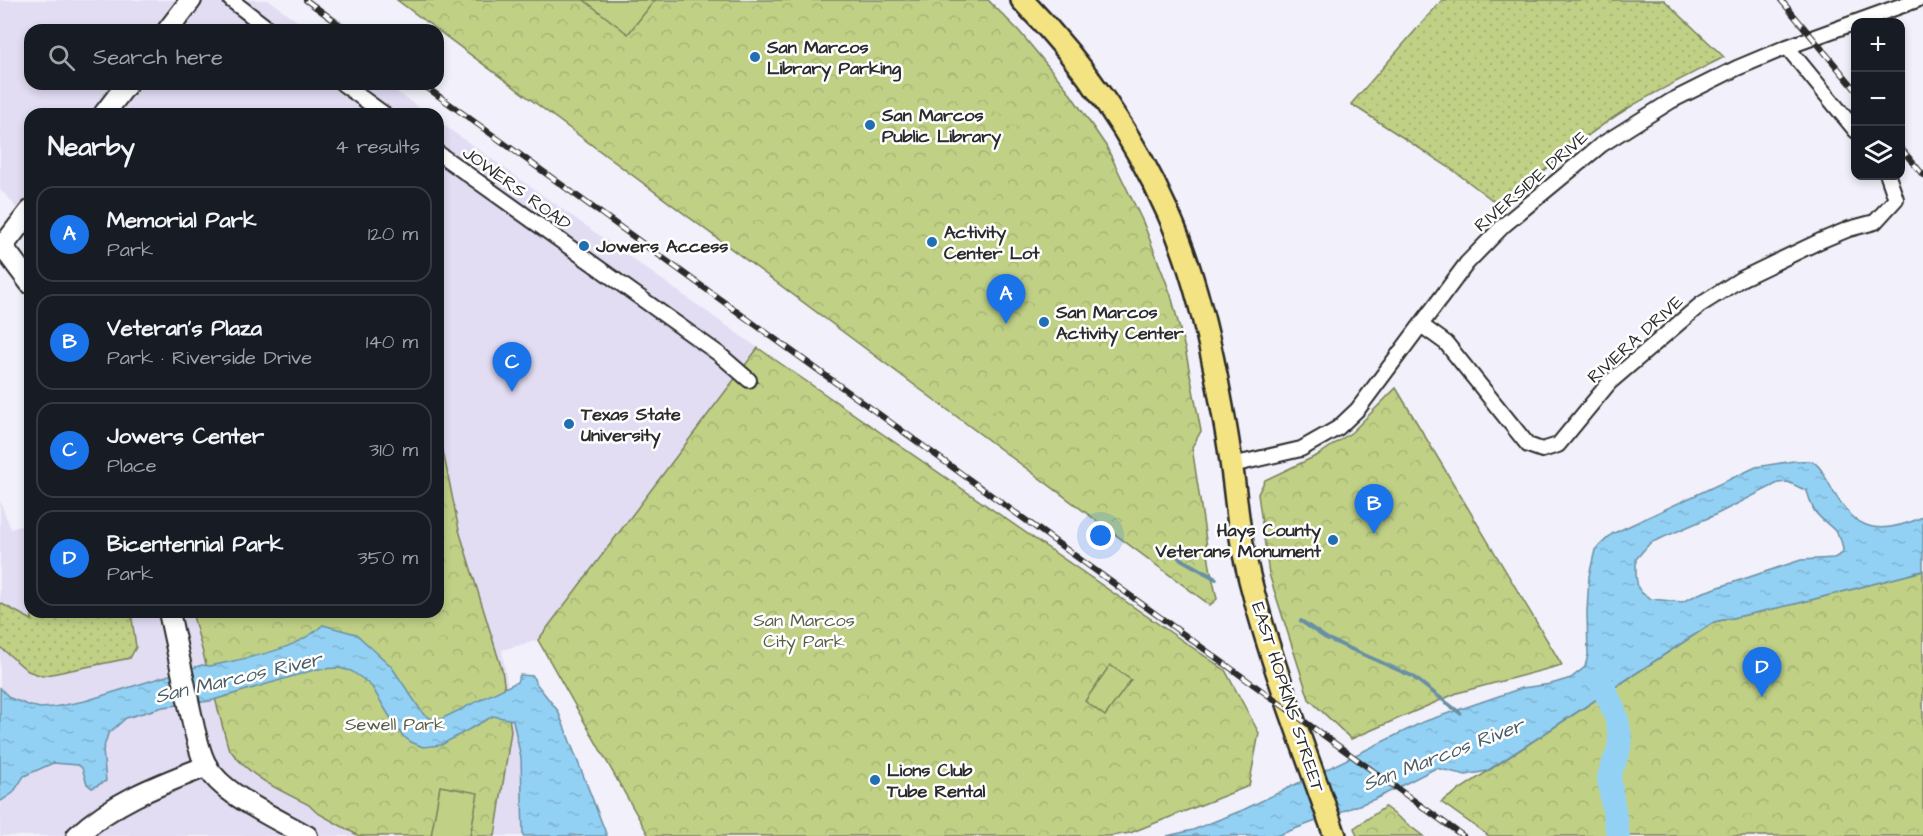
<!DOCTYPE html>
<html lang="en">
<head>
<meta charset="utf-8">
<style>
	body { margin:0; font-family:"Architects Daughter",sans-serif; background:#242831; color:#f1f3f6 }
	.controls { position:absolute; right:18px; top:18px; display:grid; overflow:hidden; border-radius:12px; box-shadow:0 3px 9px #0003 }
	.controls button { width:54px; height:54px; display:grid; place-items:center; padding:0; border:0; border-bottom:2px solid #363941; background:#171b24; color:#f1f3f6; font:30px sans-serif }
	.you { position:absolute; left:1101px; top:536px; width:21px; height:21px; margin:-15px; border:4px solid #fff; border-radius:50%; background:#1a73e8; box-shadow:0 0 0 9px #1a73e833 }
	.badge { display:grid; place-items:center; width:39px; height:39px; border-radius:50%; background:#1a73e8; color:#fff; font-size:20px; font-weight:700 }
	.pin { position:absolute; translate:-50% -50px; filter:drop-shadow(0 2px 3px #0008) }
	.pin::after { content:''; position:absolute; top:32px; width:21px; height:18px; background:inherit; clip-path:polygon(0 0,100% 0,50% 100%) }
	.list { margin:0; padding:0; list-style:none }
	h2 { display:flex; justify-content:space-between; align-items:center; height:78px; margin:0; padding:0 24px; font-size:26px }
	h2 small { font-size:20px; font-weight:400; color:#9ea1a6 }
	.list li { display:grid; grid-template-columns:39px 1fr auto; gap:18px; align-items:center; box-sizing:border-box; height:96px; margin:0 12px 12px; padding:0 12px; border:2px solid #363941; border-radius:18px }
	.list b { display:block; font-size:22px; white-space:nowrap }
	.list p { margin:0; font-size:20px; white-space:nowrap; color:#9ea1a6 }
	.list em { font-size:20px; font-style:normal; color:#9ea1a6 }
	.icon { flex:none; width:33px; height:33px; fill:none; stroke:currentColor; stroke-width:2; stroke-linecap:round; stroke-linejoin:round }
	.map { position:relative; flex:none; width:1923px; height:836px; overflow:hidden }
	.search { position:absolute; background:#171b24; box-shadow:0 3px 9px #0003; left:24px; top:24px; width:420px; height:66px; display:flex; align-items:center; gap:15px; box-sizing:border-box; padding:0 21px; border-radius:18px; color:#9ea1a6; font-size:22px }
	.panel { position:absolute; background:#171b24; box-shadow:0 3px 9px #0003; left:24px; top:108px; width:420px; height:510px; border-radius:18px }
	.map>svg:first-child { display:block }
</style>
</head>
<body>
<div class="map">
<svg width="1923" height="836" viewBox="0 0 1923 836">
	<defs>
		<pattern id="grass-dots" width="8" height="8" patternUnits="userSpaceOnUse" patternTransform="scale(1.5)"><rect width="8" height="8" fill="#c0d186"/><path d="M2 2h.1M6 6h.1" fill="none" stroke="#a5b474" stroke-width="1.8" stroke-linecap="round"/></pattern>
		<pattern id="forest-crowns" width="20" height="18" patternUnits="userSpaceOnUse" patternTransform="scale(1.5)"><rect width="20" height="18" fill="#c0d186"/><path d="M2 6a3 3 0 1 1 6 0M12 15a3 3 0 1 1 6 0" fill="none" stroke="#a5b474"/></pattern>
		<pattern id="water-ripples" width="26" height="14" patternUnits="userSpaceOnUse" patternTransform="scale(1.5)"><rect width="26" height="14" fill="#93d1f4"/><path d="M2 4q2-2 4 0t4 0M15 11q2-2 4 0t4 0" fill="none" stroke="#7fb4d1"/></pattern>
	</defs>
	<rect width="100%" height="100%" fill="#f2f0fa"/>
	<filter id="ink" filterUnits="userSpaceOnUse"><feTurbulence type="fractalNoise" baseFrequency=".0167" numOctaves="2"/><feDisplacementMap in="SourceGraphic" scale="12" xChannelSelector="R" yChannelSelector="G"/><feConvolveMatrix kernelMatrix="1 2 1 2 8 2 1 2 1" color-interpolation-filters="sRGB"/></filter>
	<g filter="url(#ink)">
		<path fill="#e2ddf3" d="M0,0H268L310,30H30V84H386L428,114H30V230L11,200L0,190Z
			M438,121L758,348L538,640L502,650L513,720L521,758L523,836H0V501L11,529L30,523V612H438Z"/>
		<path fill="url(#grass-dots)" stroke="#767e58" stroke-width="1.5" d="M1442,0H1664L1724,57C1693,73 1661,89 1630,107C1584,135 1542,171 1503,208L1450,168L1351,104Z
			M0,603L32,620V612H131L136,647L130,658L42,676L28,671L0,647Z"/>
		<path fill="url(#forest-crowns)" stroke="#767e58" stroke-width="1.5" d="M397,0H988L1019,31L1067,89L1106,146L1143,222L1171,295L1186,353L1201,431L1192,447L1210,567L1217,599L1210,605Z
			M758,348L1225,670L1259,733L1249,786L1130,833L1110,836H649L538,640Z
			M1396,388L1562,665L1457,693L1351,739L1309,699L1269,574L1258,494L1265,480L1318,455L1352,432Z
			M442,446L459,530L502,670L511,731L495,836H359L316,812L309,805C277,789 249,777 228,747L192,612H438V447Z
			M1923,571V836H1489L1441,802L1714,622L1799,603Z
			M1385,807L1423,836H1357L1354,828Z"/>
		<path fill="#c0d186" stroke="#767e58" stroke-width="1.5" d="M584,0H655L628,34Z
			M1110,665L1131,680L1105,716L1085,701Z
			M440,786L478,793L470,836H431Z"/>
		<path fill="url(#water-ripples)" stroke="#698fa4" stroke-width="1.5" fill-rule="evenodd" d="M1794,461C1800,461 1808,460 1813,462C1821,466 1823,474 1827,480C1851,528 1873,539 1923,517V571L1799,603L1714,622L1487,771L1466,775L1436,768L1375,799L1276,836H1167L1193,830L1243,810L1423,722L1522,688L1551,684L1571,678L1585,667L1588,655L1587,612L1589,576L1595,550L1612,534L1756,467ZM1788,482L1807,491C1809,497 1811,505 1814,510C1824,526 1843,528 1843,553L1834,558L1801,560L1701,593L1682,602L1651,599L1643,594L1638,588L1636,576V559L1650,543L1715,515L1778,483Z
			M323,625L356,634L391,666L424,715L437,721L517,682L520,675L533,676L535,682L558,711L607,836H523L521,758L513,720L493,716L441,745L423,747L411,742L403,736L396,727L372,687L363,679L351,671L339,668L317,669L210,701L163,707L126,718L108,734L103,750L106,781L92,788L87,784L82,768L78,765L53,763L24,776L13,793L1,801L0,800V688L10,698L28,705L40,708L54,707L85,701L202,665L210,666C249,657 293,652 323,625Z"/>
		<g fill="none" stroke-linecap="round" stroke-linejoin="round">
			<path stroke="#698fa4" stroke-width="4" d="M1179,558L1216,579
				M1301,621L1326,638L1412,676L1460,713"/>
			<path stroke="#93d1f4" stroke-width="24" d="M1600,681C1610,701 1623,724 1619,748C1617,759 1610,768 1609,779L1618,836"/>
			<defs>
				<path id="street" d="M231,0L270,30
					M1787,47L1856,131
					M343,84L384,114
					M438,153L719,354L749,380
					M1421,325L1446,343L1528,445L1542,450L1558,445L1609,383L1700,305L1741,279L1820,241L1849,229L1875,222L1896,199L1888,176
					M1232,465L1301,449L1338,428L1358,409L1467,263L1504,225L1601,145L1671,101L1737,68L1787,47L1917,0"/>
				<path id="secondary" d="M168,30L191,0
					M104,114L127,84
					M0,243L30,283
					M3,246L30,211
					M169,612L194,728C198,743 202,763 213,775C231,798 281,821 307,836
					M77,836C114,801 161,784 207,766"/>
				<path id="primary" d="M1022,0C1082,62 1133,134 1168,213C1191,264 1205,320 1216,375C1222,406 1228,437 1232,469C1236,497 1238,526 1244,554C1265,651 1303,743 1335,836"/>
			</defs>
			<use href="#street" stroke="#2b2b2b" stroke-width="18"/>
			<use href="#secondary" stroke="#2b2b2b" stroke-width="24"/>
			<use href="#primary" stroke="#2b2b2b" stroke-width="26"/>
			<use href="#street" stroke="#fff" stroke-width="14"/>
			<use href="#secondary" stroke="#fff" stroke-width="20"/>
			<use href="#primary" stroke="#f4e382" stroke-width="21"/>
			<defs>
				<path id="rail" d="M306,0L347,30
					M1781,0L1856,90
					M422,84L1463,836
					M1900,147L1923,175"/>
			</defs>
			<use href="#rail" stroke="#2b2b2b" stroke-width="6"/>
			<use href="#rail" stroke="#fff" stroke-width="4" stroke-dasharray="11" stroke-linecap="butt"/>
		</g>
	</g>
	<g fill="#1f6fb2" stroke="#fff" stroke-width="2">
		<circle cx="755" cy="57" r="6"/>
		<circle cx="870" cy="125" r="6"/>
		<circle cx="932" cy="242" r="6"/>
		<circle cx="584" cy="246" r="6"/>
		<circle cx="1044" cy="322" r="6"/>
		<circle cx="569" cy="424" r="6"/>
		<circle cx="1333" cy="540" r="6"/>
		<circle cx="875" cy="780" r="6"/>
	</g>
	<g text-anchor="middle" stroke-width="5" stroke-linejoin="round" paint-order="stroke">
		<g font-size="18" font-weight="bold" fill="#2b2b2b" stroke="#fff" text-anchor="start">
			<text x="767" y="53">San Marcos<tspan x="767" dy="21">Library Parking</tspan></text>
			<text x="882" y="121">San Marcos<tspan x="882" dy="21">Public Library</tspan></text>
			<text x="944" y="238">Activity<tspan x="944" dy="21">Center Lot</tspan></text>
			<text x="596" y="252">Jowers Access</text>
			<text x="1056" y="318">San Marcos<tspan x="1056" dy="21">Activity Center</tspan></text>
			<text x="581" y="420">Texas State<tspan x="581" dy="21">University</tspan></text>
			<text x="1321" y="536" text-anchor="end">Hays County<tspan x="1321" dy="21">Veterans Monument</tspan></text>
			<text x="887" y="776">Lions Club<tspan x="887" dy="21">Tube Rental</tspan></text>
		</g>
		<g font-size="18" fill="#2b2b2b" stroke="#fff">
			<text transform="translate(1531 181) rotate(-41)" y="6">RIVERSIDE DRIVE</text>
			<text transform="translate(517 188) rotate(36)" y="6">JOWERS ROAD</text>
			<text transform="translate(1635 339) rotate(-42)" y="6">RIVIERA DRIVE</text>
			<text transform="translate(1288 697) rotate(72)" y="6">EAST HOPKINS STREET</text>
		</g>
		<g font-size="18" fill="#585d46" stroke="#fff">
			<text x="804" y="626">San Marcos<tspan x="804" dy="21">City Park</tspan></text>
			<text x="395" y="730">Sewell Park</text>
		</g>
		<g font-size="20" font-style="italic" fill="#4a5d67" stroke="#fff">
			<text transform="translate(238 677) rotate(-13)" y="7">San Marcos River</text>
			<text transform="translate(1443 754) rotate(-21)" y="7">San Marcos River</text>
		</g>
	</g>
</svg>
<div class="controls">
<button>+</button>
<button>−</button>
<button><svg class="icon" aria-label="layers" viewBox="0 0 24 24"><path d="M12 4l9 5-9 5-9-5zM3 14l9 5 9-5"/></svg></button>
</div>
<div class="you"></div>
<div class="pin badge" style="left:1006px;top:324px">A</div>
<div class="pin badge" style="left:1374px;top:534px">B</div>
<div class="pin badge" style="left:512px;top:392px">C</div>
<div class="pin badge" style="left:1762px;top:697px">D</div>
<div class="search"><svg class="icon" aria-label="search" viewBox="0 0 24 24"><circle cx="10" cy="10" r="6"/><path d="M15 15l6 6"/></svg>Search here</div>
<section class="panel">
<h2>Nearby<small>4 results</small></h2>
<ul class="list">
<li><span class="badge">A</span><div><b>Memorial Park</b><p>Park</p></div><em>120 m</em></li>
<li><span class="badge">B</span><div><b>Veteran's Plaza</b><p>Park · Riverside Drive</p></div><em>140 m</em></li>
<li><span class="badge">C</span><div><b>Jowers Center</b><p>Place</p></div><em>310 m</em></li>
<li><span class="badge">D</span><div><b>Bicentennial Park</b><p>Park</p></div><em>350 m</em></li>
</ul>
</section>
</div>
</body>
</html>
